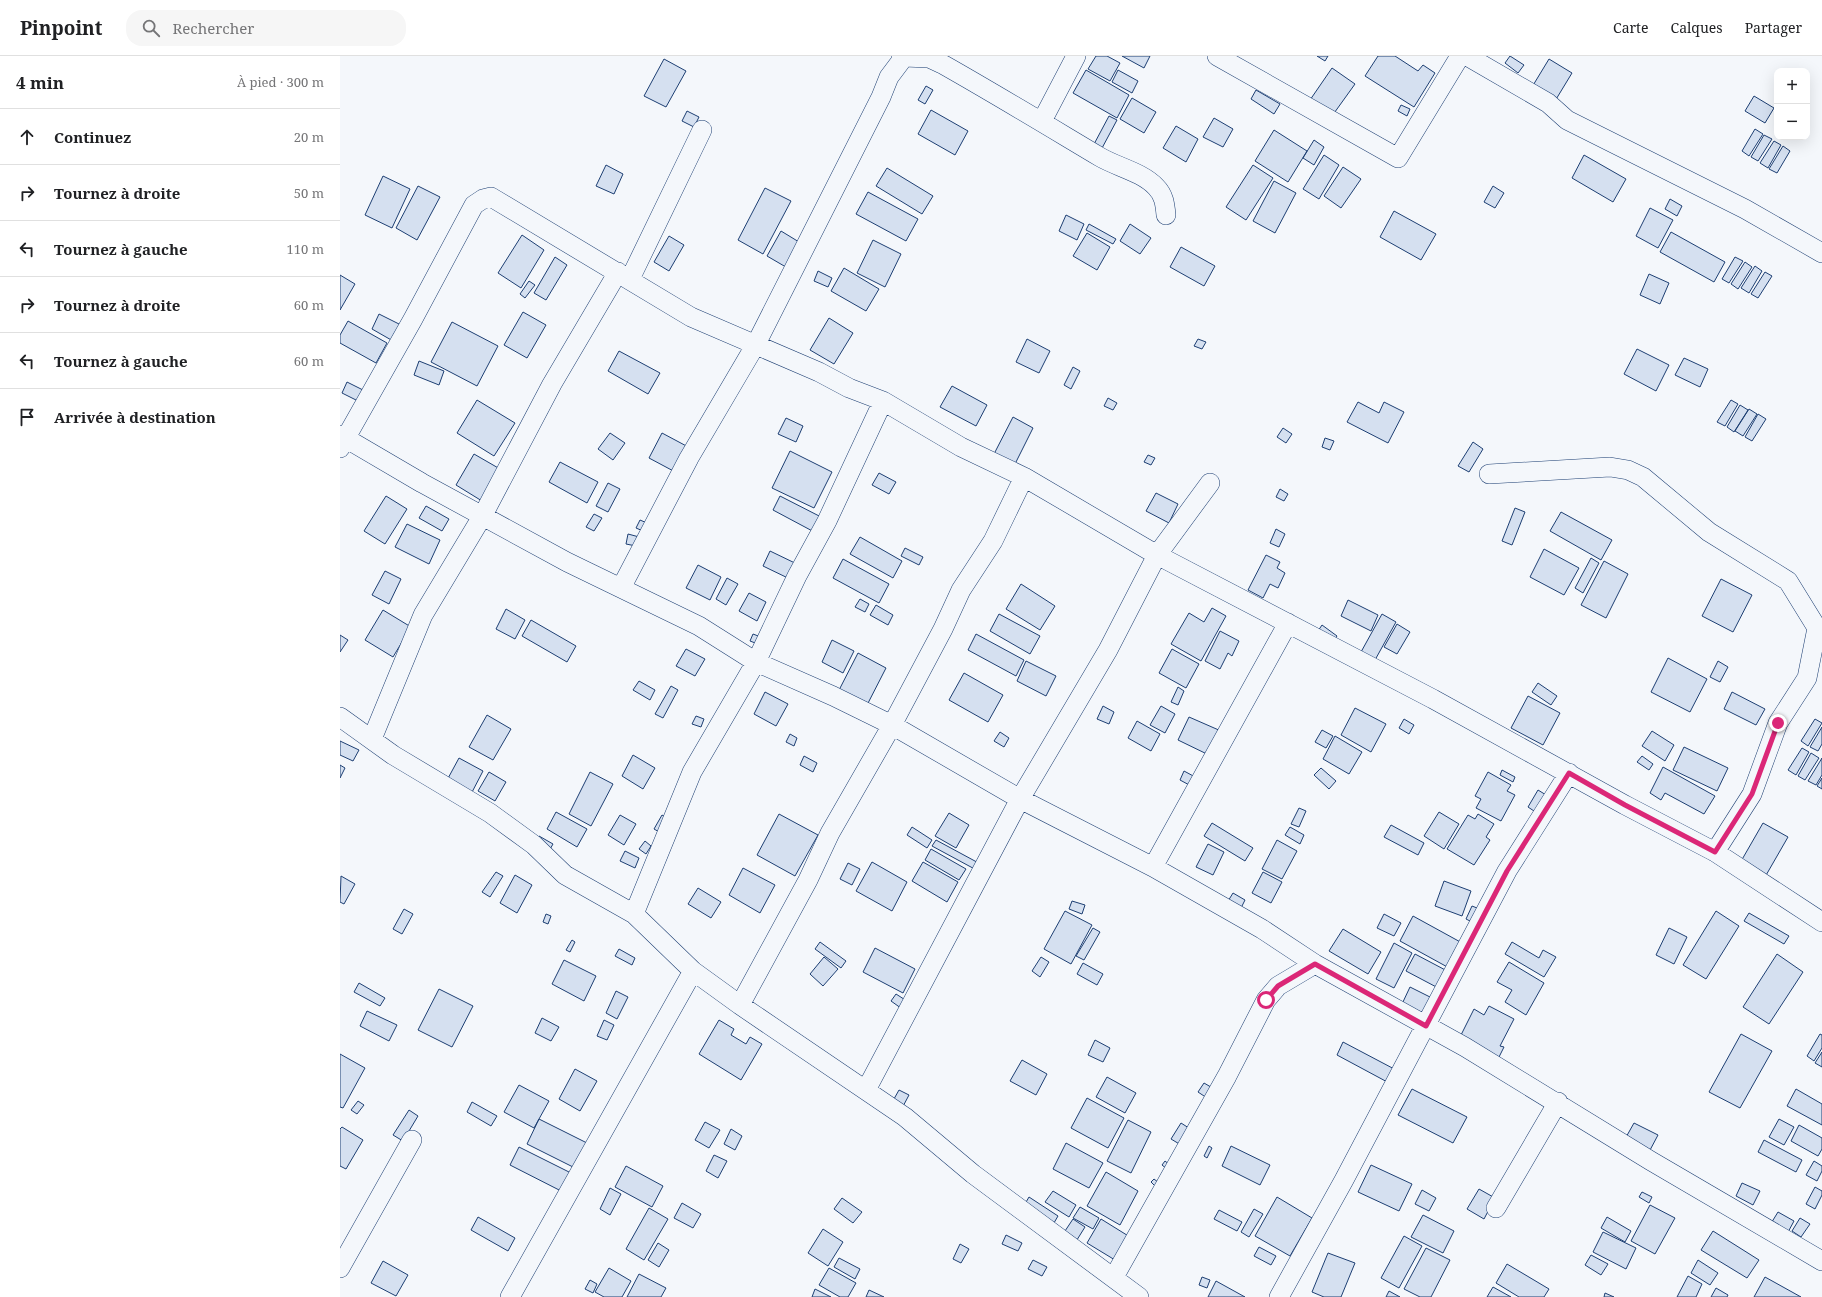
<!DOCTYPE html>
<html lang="fr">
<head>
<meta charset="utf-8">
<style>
	body { margin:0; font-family:"Noto Serif",serif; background:#f6f6f6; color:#202124 }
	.controls { position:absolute; right:12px; top:12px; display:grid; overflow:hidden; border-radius:8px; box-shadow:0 4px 16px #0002 }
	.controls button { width:36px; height:36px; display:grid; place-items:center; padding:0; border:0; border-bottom:1px solid #e0e0e0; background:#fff; color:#202124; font:20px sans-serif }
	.stop { position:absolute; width:12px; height:12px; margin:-9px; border:3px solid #db2777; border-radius:50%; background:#fff }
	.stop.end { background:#db2777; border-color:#fff; box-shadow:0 1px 4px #0008 }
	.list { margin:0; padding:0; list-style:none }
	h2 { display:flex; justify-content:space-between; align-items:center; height:52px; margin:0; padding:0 16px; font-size:17px }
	h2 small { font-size:13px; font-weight:400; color:#757577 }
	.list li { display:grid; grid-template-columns:26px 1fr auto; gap:12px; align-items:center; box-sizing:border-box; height:56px; padding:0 16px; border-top:1px solid #e0e0e0 }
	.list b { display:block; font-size:15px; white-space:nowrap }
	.list em { font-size:13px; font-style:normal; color:#757577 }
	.icon { flex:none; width:22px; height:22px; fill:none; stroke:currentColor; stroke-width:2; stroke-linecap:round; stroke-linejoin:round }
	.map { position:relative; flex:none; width:1482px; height:1241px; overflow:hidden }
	header { display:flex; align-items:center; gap:24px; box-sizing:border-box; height:56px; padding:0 20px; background:#fff; border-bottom:1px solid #e0e0e0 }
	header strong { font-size:19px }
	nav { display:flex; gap:22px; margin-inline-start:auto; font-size:14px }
	.search { width:280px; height:36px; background:#f6f6f6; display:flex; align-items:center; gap:10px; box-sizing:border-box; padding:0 14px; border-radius:16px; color:#757577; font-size:15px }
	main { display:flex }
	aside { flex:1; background:#fff }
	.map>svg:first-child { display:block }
</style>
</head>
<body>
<header>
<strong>Pinpoint</strong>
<div class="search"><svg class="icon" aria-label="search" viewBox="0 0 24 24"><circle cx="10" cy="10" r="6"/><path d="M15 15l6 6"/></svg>Rechercher</div>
<nav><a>Carte</a><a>Calques</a><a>Partager</a></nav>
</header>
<main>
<aside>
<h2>4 min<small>À pied · 300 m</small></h2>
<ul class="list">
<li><svg class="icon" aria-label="ahead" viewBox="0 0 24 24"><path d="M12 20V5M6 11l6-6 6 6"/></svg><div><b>Continuez</b></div><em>20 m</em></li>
<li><svg class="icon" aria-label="right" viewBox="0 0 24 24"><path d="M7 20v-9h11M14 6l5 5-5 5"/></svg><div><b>Tournez à droite</b></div><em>50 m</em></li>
<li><svg class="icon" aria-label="left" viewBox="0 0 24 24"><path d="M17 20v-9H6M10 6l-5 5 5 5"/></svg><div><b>Tournez à gauche</b></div><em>110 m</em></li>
<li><svg class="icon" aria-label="right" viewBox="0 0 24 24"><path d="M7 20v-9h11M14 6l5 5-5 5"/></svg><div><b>Tournez à droite</b></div><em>60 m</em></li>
<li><svg class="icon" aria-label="left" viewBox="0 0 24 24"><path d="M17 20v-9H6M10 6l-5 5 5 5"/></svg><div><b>Tournez à gauche</b></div><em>60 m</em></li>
<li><svg class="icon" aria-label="arrive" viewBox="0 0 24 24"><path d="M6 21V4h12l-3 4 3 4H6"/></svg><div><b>Arrivée à destination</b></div></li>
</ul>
</aside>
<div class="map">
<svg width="1482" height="1241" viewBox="0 0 1482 1241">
	<rect width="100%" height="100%" fill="#f4f7fb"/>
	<path fill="#d5e0f0" stroke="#1d3f73" d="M756,0H767L780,7L770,25L748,13Z
		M782,0H810L804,12Z
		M977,0H988L985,5Z
		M1038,0H1055L1078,15L1083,9L1095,17L1074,51L1025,20Z
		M1170,0L1184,9L1178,17L1165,7Z
		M324,3L346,15L326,51L304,40Z
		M1209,3L1232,17L1215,45L1192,31Z
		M992,12L1015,28L992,60L970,44Z
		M746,14L789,39L777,62L733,37Z
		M778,14L798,25L792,37L772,26Z
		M586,30L593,34L585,48L578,44Z
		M916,34L940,48L934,58L911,43Z
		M1414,40L1434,52L1425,67L1405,55Z
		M792,42L816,56L804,77L780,63Z
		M1061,49L1070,53L1067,60L1058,55Z
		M591,54L628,75L615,99L578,78Z
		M347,55L359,61L354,71L342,65Z
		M769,60L777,64L761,94L753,90Z
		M874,62L893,73L883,91L863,81Z
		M836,70L858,83L846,106L823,92Z
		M1415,73L1423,78L1409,100L1402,95Z
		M934,74L967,95L948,126L915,105Z
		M1424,79L1432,83L1418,105L1411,101Z
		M974,84L984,91L974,109L963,102Z
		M1434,85L1441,89L1428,112L1420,107Z
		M1443,90L1450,95L1437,117L1429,113Z
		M984,99L999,109L979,143L963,133Z
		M1244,99L1286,123L1273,146L1232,122Z
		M266,109L283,118L274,138L256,130Z
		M913,109L933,122L906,164L886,151Z
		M1003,111L1021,123L1001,152L984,140Z
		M547,112L593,140L582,158L536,130Z
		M43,120L70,133L52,172L25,159Z
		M934,125L956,137L935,177L913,165Z
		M78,130L100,141L77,184L56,172Z
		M1153,130L1164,137L1155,152L1144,146Z
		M425,132L451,145L423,198L398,184Z
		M528,136L578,163L566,185L516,158Z
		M1330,143L1342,150L1337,160L1325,153Z
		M1310,152L1333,164L1318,192L1296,180Z
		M1054,155L1096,178L1081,204L1040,181Z
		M726,159L744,168L737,184L719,175Z
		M749,168L776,183L773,188L746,174Z
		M790,168L811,182L800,198L780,185Z
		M441,175L464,189L451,214L427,200Z
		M1331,176L1385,206L1374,226L1320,196Z
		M747,177L770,191L757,214L733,200Z
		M182,179L204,194L181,232L158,217Z
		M329,180L344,189L329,215L314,206Z
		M533,184L561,198L545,231L517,217Z
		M841,191L875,210L864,230L830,211Z
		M215,201L227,209L206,244L194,237Z
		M1395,201L1403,205L1389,227L1382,223Z
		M1405,206L1412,211L1398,233L1391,228Z
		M1415,210L1422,215L1409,237L1401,232Z
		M504,212L539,233L526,255L491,235Z
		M478,215L492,222L488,231L474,225Z
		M1425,216L1432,220L1418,242L1411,238Z
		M1309,218L1329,227L1320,248L1300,239Z
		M0,219L15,228L0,254Z
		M189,225L195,229L185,242L180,238Z
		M183,256L206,269L187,302L164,289Z
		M39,258L61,269L53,285L32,273Z
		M489,262L513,277L494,308L470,294Z
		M8,265L47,287L36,307L0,287V279Z
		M112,266L158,290L137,330L91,306Z
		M687,283L710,295L699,317L676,306Z
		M858,283L866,286L862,293L854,290Z
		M1297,293L1329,309L1316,335L1284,318Z
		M279,295L320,317L308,338L268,315Z
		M1344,302L1368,313L1360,331L1335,319Z
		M79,305L104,315L99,329L74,319Z
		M733,311L740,315L731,333L724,329Z
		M7,326L27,336L22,347L2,337Z
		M612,330L647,349L636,370L600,351Z
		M768,342L777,347L773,354L764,350Z
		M137,344L175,367L154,400L117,377Z
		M1391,344L1398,348L1385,370L1377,366Z
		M1018,346L1039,357L1044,346L1064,356L1048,387L1007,366Z
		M1400,349L1408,354L1394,376L1387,371Z
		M1409,353L1417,358L1403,380L1395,375Z
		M1418,358L1426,363L1412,385L1405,381Z
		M673,361L693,372L675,408L654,398Z
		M446,362L463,370L456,386L438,378Z
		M943,372L952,378L946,387L937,381Z
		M270,377L285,387L273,404L258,393Z
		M322,377L352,393L339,418L309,402Z
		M985,382L994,385L990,394L982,391Z
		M1133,386L1143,393L1129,416L1118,410Z
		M450,395L492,416L474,452L432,432Z
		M134,398L160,413L142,445L116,429Z
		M808,399L815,402L811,409L804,406Z
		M220,406L258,426L247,447L209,426Z
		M539,417L556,426L549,438L532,429Z
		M268,427L280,433L268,456L256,450Z
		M940,433L948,438L944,445L936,441Z
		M816,437L838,448L829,467L806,455Z
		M46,440L67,453L45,488L24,475Z
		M440,440L485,463L478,478L433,454Z
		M86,450L109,463L102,475L79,462Z
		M1175,452L1185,456L1172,489L1162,485Z
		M1221,456L1272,484L1261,504L1210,475Z
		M254,458L262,462L254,475L246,471Z
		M300,464L307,467L303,475L296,472Z
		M67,468L100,484L89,508L55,491Z
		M936,473L945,478L939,491L930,487Z
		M288,478L303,482L301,491L286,488Z
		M520,481L562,505L553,522L510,498Z
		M565,492L583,501L579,509L561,500Z
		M1204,493L1239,512L1224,539L1190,521Z
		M430,495L459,509L452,524L423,510Z
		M926,499L940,506L937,512L945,517L938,532L930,528L923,542L908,534Z
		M1251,502L1259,507L1243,537L1235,532Z
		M503,503L549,528L539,547L493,522Z
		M1264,505L1288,518L1266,562L1241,549Z
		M358,509L381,521L370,544L346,532Z
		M45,515L61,523L49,548L32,539Z
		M387,522L398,528L386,549L376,543Z
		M1381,523L1412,539L1393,576L1362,560Z
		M681,528L715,550L700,574L666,553Z
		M409,537L426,546L417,565L399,555Z
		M520,543L529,548L525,556L515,551Z
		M1008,544L1038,559L1031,575L1001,560Z
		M536,549L553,559L548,569L530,559Z
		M872,552L886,560L861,605L831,588L849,557L864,566Z
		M166,553L185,564L175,583L156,573Z
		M43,554L71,571L53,601L25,584Z
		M659,558L700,580L690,598L650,575Z
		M1042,558L1056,566L1035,604L1021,596Z
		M191,564L236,590L227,606L182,580Z
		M1057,568L1070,576L1057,598L1044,591Z
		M982,569L997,580L991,589L976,578Z
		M880,575L899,585L892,600L888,597L880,613L865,605Z
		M413,578L426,583L423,590L410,585Z
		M636,578L684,604L676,620L628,594Z
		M0,579L8,584L0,596Z
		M492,584L514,595L503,617L482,606Z
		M346,593L365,603L355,620L336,610Z
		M832,593L859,608L846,632L819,617Z
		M518,597L546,612L525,653L497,638Z
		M1328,602L1367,623L1350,656L1311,636Z
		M686,605L716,620L706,640L677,625Z
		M1378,605L1388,611L1380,626L1370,621Z
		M624,617L663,639L648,666L609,644Z
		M299,625L315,634L310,644L293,634Z
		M1198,627L1217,640L1211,649L1192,636Z
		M331,630L338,634L323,662L315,658Z
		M838,631L844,635L838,649L831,646Z
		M425,636L448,648L436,670L414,658Z
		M1392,636L1425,653L1416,669L1384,653Z
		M1188,640L1220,657L1203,689L1171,672Z
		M763,650L774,656L769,668L757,663Z
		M821,650L835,658L825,677L810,669Z
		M1015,652L1046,668L1031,696L1001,679Z
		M147,659L171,673L153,704L129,691Z
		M356,660L364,663L361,671L352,668Z
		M849,661L881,675L871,700L838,684Z
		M1064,663L1074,669L1069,678L1059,672Z
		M1475,663L1482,667L1468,690L1461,685Z
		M797,665L820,678L811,695L788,682Z
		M1482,671V688L1478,695L1470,691Z
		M982,674L993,680L986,692L975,686Z
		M1312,675L1334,689L1325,705L1302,690Z
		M660,676L669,682L664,691L654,685Z
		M450,678L457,682L454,690L446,686Z
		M995,680L1022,696L1009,718L983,703Z
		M0,685L19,694L13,705L0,699Z
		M1344,691L1388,712L1377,735L1333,714Z
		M1462,692L1469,696L1456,719L1448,714Z
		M1471,697L1479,702L1465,724L1458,720Z
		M293,699L315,712L303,733L282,720Z
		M464,700L477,707L473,716L460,709Z
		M1302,700L1313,708L1309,714L1297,706Z
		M119,702L143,715L130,740L106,726Z
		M1482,702V719L1476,729L1468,725Z
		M0,709L5,712L0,722Z
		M1323,711L1375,740L1364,758L1325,737L1321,744L1310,737Z
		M981,712L996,725L989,733L974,719Z
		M1162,714L1175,721L1173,726L1160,719Z
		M844,715L857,722L853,731L840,724Z
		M149,716L166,726L155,745L138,735Z
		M250,716L273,728L251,770L229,758Z
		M1148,716L1171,729L1167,735L1175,739L1161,765L1136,752L1141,743L1135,740Z
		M1482,722V733L1477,730Z
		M1198,734L1211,742L1200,759L1188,751Z
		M959,752L966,755L959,771L951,768Z
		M216,756L247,773L237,791L207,773Z
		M1099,756L1119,768L1104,793L1084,780Z
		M609,757L629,769L616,792L595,780Z
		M439,758L478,779L455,820L417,799Z
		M1138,758L1154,768L1146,781L1150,784L1134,809L1107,793L1128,759L1135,763Z
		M280,759L296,768L284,789L268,779Z
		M322,759L329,763L321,777L314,773Z
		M872,767L913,792L905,805L864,780Z
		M1423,767L1448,781L1425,821L1400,807Z
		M1051,769L1084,787L1078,799L1044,781Z
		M572,771L592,784L587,792L567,779Z
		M950,771L964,779L960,788L945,779Z
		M199,780L213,788L209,795L195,787Z
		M596,784L646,811L642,817L592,790Z
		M937,784L957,795L942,823L922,813Z
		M305,785L311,790L306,798L299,793Z
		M868,788L884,796L873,819L856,811Z
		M591,793L626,813L619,824L585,804Z
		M285,795L299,802L295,812L280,805Z
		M532,806L567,826L552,855L516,835Z
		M583,806L618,826L607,846L572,825Z
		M508,807L520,813L512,829L500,823Z
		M403,812L435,829L420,857L389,839Z
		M156,816L163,820L150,841L142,836Z
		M923,816L942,826L931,847L912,837Z
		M175,819L192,829L177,857L160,847Z
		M1,820L15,828L4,848L0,846Z
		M1104,825L1131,835L1122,860L1095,850Z
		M358,832L381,846L371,862L348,848Z
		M893,837L905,844L898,858L885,850Z
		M732,845L745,849L742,858L729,853Z
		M1132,850L1142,854L1136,868L1126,863Z
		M64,853L73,858L62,878L53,873Z
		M725,855L752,869L731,908L704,893Z
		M1376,855L1399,870L1366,923L1343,909Z
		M1409,857L1449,880L1444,888L1404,865Z
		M206,858L211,860L208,868L203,866Z
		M1044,858L1061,867L1054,880L1037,872Z
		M1073,860L1124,888L1111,913L1060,885Z
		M753,872L760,876L744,904L736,900Z
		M1329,872L1347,881L1334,908L1316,899Z
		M1003,873L1041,896L1028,918L989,895Z
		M232,884L235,886L230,896L226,894Z
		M480,886L506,905L501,912L475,893Z
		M1172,886L1199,902L1203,894L1216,901L1204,921L1165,898Z
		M1054,887L1072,897L1054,932L1036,923Z
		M535,892L575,913L563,937L523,916Z
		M279,893L295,902L292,909L275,900Z
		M1075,898L1111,917L1102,934L1066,915Z
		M1437,898L1463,916L1429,968L1403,951Z
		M484,901L498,913L483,930L470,918Z
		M701,901L709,906L700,921L692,915Z
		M224,904L256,920L244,945L212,928Z
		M1169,906L1204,927L1186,959L1165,946L1172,934L1157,926Z
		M743,907L763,918L757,929L737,918Z
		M19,927L45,942L40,950L14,936Z
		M1070,931L1096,944L1088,961L1062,948Z
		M99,933L133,950L112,991L78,974Z
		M276,935L288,941L277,963L266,957Z
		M556,938L570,947L565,955L551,945Z
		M1149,950L1174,963L1160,990L1164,991L1157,1005L1118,985L1134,953L1144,959Z
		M27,955L57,969L49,985L20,970Z
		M202,962L219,971L211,985L195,977Z
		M264,964L274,969L267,984L257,980Z
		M379,964L394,973L391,979L406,988L410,981L422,988L401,1024L359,998Z
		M1401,978L1432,995L1400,1052L1369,1036Z
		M1480,978L1482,979V992L1474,1005L1467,1000Z
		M755,984L770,992L763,1006L748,999Z
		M1003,986L1058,1015L1051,1028L997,999Z
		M1482,996V1011L1475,1007Z
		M0,998L25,1012L3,1052L0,1051Z
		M682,1004L707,1018L696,1039L670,1025Z
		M235,1013L257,1025L240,1055L219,1043Z
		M767,1021L796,1037L785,1057L756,1041Z
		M864,1027L876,1034L870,1044L858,1036Z
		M179,1029L209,1045L194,1072L164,1056Z
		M1072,1033L1127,1061L1113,1087L1058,1059Z
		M1456,1033L1482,1048V1069L1447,1050Z
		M559,1034L569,1039L560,1056L550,1050Z
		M747,1042L784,1062L768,1092L731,1072Z
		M18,1045L24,1049L17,1058L11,1054Z
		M132,1046L157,1060L151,1070L127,1056Z
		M69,1054L78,1060L63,1085L53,1079Z
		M199,1063L253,1090L241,1115L187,1088Z
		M1439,1063L1454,1071L1444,1089L1429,1081Z
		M788,1064L811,1076L791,1117L767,1105Z
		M365,1066L380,1074L369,1092L355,1084Z
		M841,1067L852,1074L841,1089L831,1083Z
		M1294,1067L1318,1079L1309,1096L1285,1083Z
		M1459,1069L1482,1082V1093L1478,1100L1451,1085Z
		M2,1071L23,1084L6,1113L0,1110V1073Z
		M391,1073L402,1080L395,1094L384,1088Z
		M1424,1084L1462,1104L1456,1116L1418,1096Z
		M726,1087L763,1107L749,1132L713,1113Z
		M869,1090L872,1092L867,1102L864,1100Z
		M891,1090L930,1109L920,1129L882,1110Z
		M179,1091L235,1119L225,1137L170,1109Z
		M374,1099L387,1105L378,1122L366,1115Z
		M825,1105L830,1109L827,1113L822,1109Z
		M1474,1105L1482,1110V1115L1477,1125L1466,1119Z
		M1031,1109L1072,1128L1059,1155L1018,1136Z
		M286,1110L323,1130L312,1151L275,1131Z
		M766,1116L798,1135L780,1169L747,1150Z
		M814,1123L819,1127L816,1131L811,1126Z
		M1402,1127L1420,1135L1413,1149L1396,1140Z
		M1475,1131L1482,1135V1139L1475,1153L1466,1148Z
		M270,1132L281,1138L270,1159L260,1153Z
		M1139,1133L1155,1142L1144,1163L1127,1153Z
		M1082,1134L1096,1142L1089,1155L1075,1148Z
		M713,1135L736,1149L729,1161L705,1146Z
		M1302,1136L1312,1141L1309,1147L1299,1141Z
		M689,1141L718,1160L711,1172L682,1153Z
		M937,1141L972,1162L950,1200L915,1180Z
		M502,1142L522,1156L513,1167L494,1153Z
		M342,1147L361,1158L353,1172L334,1162Z
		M1310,1149L1335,1162L1315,1198L1291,1185Z
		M740,1151L759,1162L753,1173L733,1162Z
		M309,1152L328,1163L304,1204L286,1193Z
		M914,1153L923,1158L909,1181L901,1176Z
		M879,1154L902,1166L897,1175L874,1163Z
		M1438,1156L1454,1165L1447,1178L1430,1169Z
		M1083,1159L1114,1175L1103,1197L1071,1181Z
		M138,1161L175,1182L168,1195L131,1174Z
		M1267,1161L1291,1175L1285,1186L1261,1172Z
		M1460,1162L1470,1168L1461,1181L1452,1175Z
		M733,1163L745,1171L735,1187L723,1178Z
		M761,1163L790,1181L775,1204L747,1187Z
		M483,1173L503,1186L488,1210L468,1197Z
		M1373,1175L1419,1204L1407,1222L1361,1194Z
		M1263,1176L1296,1192L1286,1213L1253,1196Z
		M666,1179L682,1187L678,1195L662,1188Z
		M1064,1180L1082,1190L1059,1232L1041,1222Z
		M318,1187L329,1194L319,1211L308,1204Z
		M620,1188L629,1193L621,1207L613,1203Z
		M919,1191L936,1200L931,1209L914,1200Z
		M1086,1192L1110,1204L1091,1241H1080L1064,1233Z
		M988,1197L1015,1207L1001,1241H984L972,1236Z
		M1251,1199L1268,1208L1261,1219L1245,1209Z
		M499,1202L520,1213L515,1223L494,1211Z
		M693,1204L707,1211L702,1220L688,1213Z
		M1358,1204L1378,1217L1370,1229L1351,1217Z
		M43,1205L68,1219L56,1240L31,1227Z
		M1167,1208L1209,1233L1204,1241H1179L1156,1227Z
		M269,1212L291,1225L282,1241H264L255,1236Z
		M489,1212L516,1227L508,1241H500L479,1229Z
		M299,1218L326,1232L321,1241H287Z
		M1348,1220L1362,1228L1356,1241H1337Z
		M862,1221L870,1224L867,1232L859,1229Z
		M1425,1221L1461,1241H1414Z
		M250,1224L257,1228L253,1237L245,1233Z
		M876,1225L905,1241H868Z
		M1153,1231L1171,1241H1147Z
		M1376,1232L1388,1239L1387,1241H1371Z
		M475,1233L491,1241H472Z
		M529,1234L544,1241H526Z
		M1049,1235L1060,1241H1046Z
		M1265,1237L1274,1241H1264Z"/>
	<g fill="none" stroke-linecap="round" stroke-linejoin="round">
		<defs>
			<path id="minor" d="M561,0L564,1L589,2L604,9C657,39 708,70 760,101C777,111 802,116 816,131C824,139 825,148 826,159
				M877,0L1058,102L1120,0
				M1127,0L1208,47L1227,64L1405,153L1482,197
				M702,65L736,0
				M290,223L362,74
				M0,379L82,427L227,506L359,570L416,606L493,640L552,669L680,743L813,811L922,873L975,908L1125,991L1311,1105L1482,1205
				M0,392L73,263L134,149L143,143L151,141L351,261L479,316L509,332L543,345L621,391L684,421L817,499L1093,643L1285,749L1375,796L1482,866
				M1149,418L1270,411L1288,414L1303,421L1369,476L1448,525L1477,572L1467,622L1438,667L1412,738L1375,796
				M281,532L349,402L416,288L541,41L549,21L564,1
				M0,661L53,699L150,757L194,789L225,819L294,858L353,915L400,949L565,1061L633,1118L799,1241
				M32,683L83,559L143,459L212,328L278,216
				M813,811L948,567
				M294,858L352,716L416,606L457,520L487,465L543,345
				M400,949L468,824L490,777L552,669L603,573L621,534L653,485L684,421
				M526,1034L680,743L768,594L817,499L870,427
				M1156,1152L1218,1046
				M0,1212L72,1084
				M774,1221L887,1020L926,944L938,930L975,908
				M170,1241L353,915
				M939,1241L1004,1124L1167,815L1229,717"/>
		</defs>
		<use href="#minor" stroke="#1d3f73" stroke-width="20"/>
		<use href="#minor" stroke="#f4f7fb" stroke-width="19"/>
	</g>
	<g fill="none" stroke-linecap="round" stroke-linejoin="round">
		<path stroke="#db2777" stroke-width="5" d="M926,944L938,930L975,908L1086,970L1167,815L1229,717L1285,749L1375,796L1412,738L1438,667"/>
	</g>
</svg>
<div class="controls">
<button>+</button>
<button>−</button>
</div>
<div class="stop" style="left:926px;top:944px"></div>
<div class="stop end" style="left:1438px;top:667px"></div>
</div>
</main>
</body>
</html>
